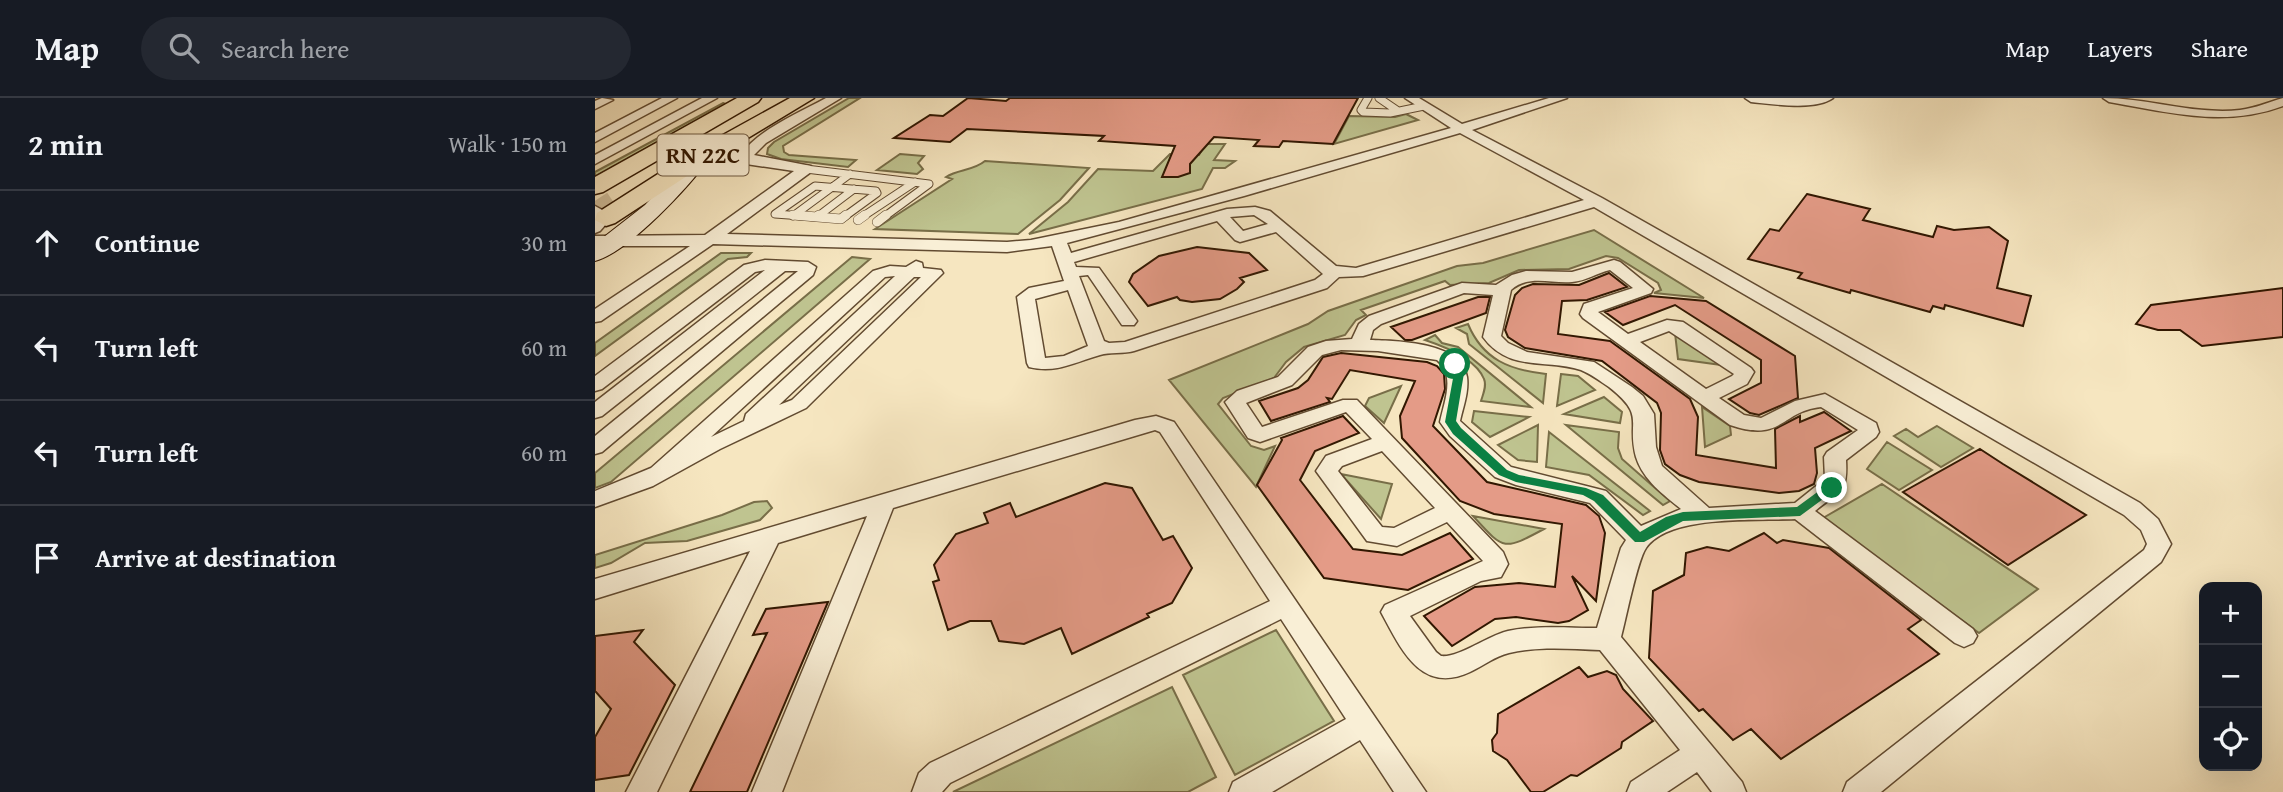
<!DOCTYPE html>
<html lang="en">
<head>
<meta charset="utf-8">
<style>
	body { margin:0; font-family:"Gentium Book Plus",serif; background:#242831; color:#f1f3f6 }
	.controls { position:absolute; right:21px; bottom:21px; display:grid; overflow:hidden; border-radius:14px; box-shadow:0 7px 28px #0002 }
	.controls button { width:63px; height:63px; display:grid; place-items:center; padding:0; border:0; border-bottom:2px solid #363941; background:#171b24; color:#f1f3f6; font:35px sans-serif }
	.stop { position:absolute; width:21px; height:21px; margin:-16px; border:5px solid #0b8043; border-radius:50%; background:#fff }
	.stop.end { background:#0b8043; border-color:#fff; box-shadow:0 2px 7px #0008 }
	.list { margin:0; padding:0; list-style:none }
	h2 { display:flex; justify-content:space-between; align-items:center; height:91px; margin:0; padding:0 28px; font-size:30px }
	h2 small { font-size:23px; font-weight:400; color:#9ea1a6 }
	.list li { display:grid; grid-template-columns:46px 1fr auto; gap:21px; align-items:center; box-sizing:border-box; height:105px; padding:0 28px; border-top:2px solid #363941 }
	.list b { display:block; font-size:26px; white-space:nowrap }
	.list em { font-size:23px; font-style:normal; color:#9ea1a6 }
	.icon { flex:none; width:38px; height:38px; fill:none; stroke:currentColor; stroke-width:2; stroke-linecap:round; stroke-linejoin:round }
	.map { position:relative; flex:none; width:1688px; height:694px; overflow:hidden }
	header { display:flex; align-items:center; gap:42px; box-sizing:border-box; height:98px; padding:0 35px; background:#171b24; border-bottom:2px solid #363941 }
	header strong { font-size:33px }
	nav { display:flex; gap:38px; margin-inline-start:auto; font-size:24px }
	.search { width:490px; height:63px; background:#242831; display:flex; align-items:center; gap:18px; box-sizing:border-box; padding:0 24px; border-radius:38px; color:#9ea1a6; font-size:26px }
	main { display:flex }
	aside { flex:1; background:#171b24 }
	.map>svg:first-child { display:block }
</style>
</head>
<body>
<header>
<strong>Map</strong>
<div class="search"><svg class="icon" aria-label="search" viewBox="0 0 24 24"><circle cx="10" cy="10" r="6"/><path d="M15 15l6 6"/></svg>Search here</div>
<nav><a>Map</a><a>Layers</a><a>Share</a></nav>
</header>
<main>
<aside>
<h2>2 min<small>Walk · 150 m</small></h2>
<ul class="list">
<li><svg class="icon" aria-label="ahead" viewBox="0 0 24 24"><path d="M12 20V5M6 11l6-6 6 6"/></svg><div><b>Continue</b></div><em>30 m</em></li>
<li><svg class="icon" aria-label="left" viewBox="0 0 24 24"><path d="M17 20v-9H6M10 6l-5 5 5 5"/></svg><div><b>Turn left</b></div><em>60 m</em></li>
<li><svg class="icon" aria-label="left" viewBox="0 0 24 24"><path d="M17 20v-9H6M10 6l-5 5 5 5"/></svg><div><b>Turn left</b></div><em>60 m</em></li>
<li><svg class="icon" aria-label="arrive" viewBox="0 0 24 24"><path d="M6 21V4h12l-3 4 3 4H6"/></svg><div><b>Arrive at destination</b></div></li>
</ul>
</aside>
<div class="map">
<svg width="1688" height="694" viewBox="0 0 1688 694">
	<rect width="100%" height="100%" fill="#f6e6c0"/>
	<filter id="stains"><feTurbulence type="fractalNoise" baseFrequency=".00286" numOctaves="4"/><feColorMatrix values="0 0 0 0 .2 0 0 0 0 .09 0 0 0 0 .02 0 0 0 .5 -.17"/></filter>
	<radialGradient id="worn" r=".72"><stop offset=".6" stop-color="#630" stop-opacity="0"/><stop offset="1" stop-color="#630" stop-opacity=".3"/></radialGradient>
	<path fill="#bfc490" stroke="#786e48" stroke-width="2" d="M254,0H265L188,48L189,54L194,57L261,62L253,69L186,61L172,56L173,50L179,44Z
		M128,5L133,7L0,79V74Z
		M811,16L823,22L739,46L754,18L800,19Z
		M610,46H630L619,62L640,63L630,70H618L607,91L434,136L473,104L503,71L558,73L575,56L604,57Z
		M305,56L329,58L323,65L328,71L322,76L282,72Z
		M390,63L494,70L465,102L423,136L280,131L357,81L351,79C363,71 378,73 390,63Z
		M999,132L1109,200L1059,195L1066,192L1063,185L1023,160L1011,158L974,171L924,172L894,185L855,187L850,183L766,212L771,217L761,222L750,237L709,249L691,264L679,280L628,300L623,306L656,348L669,352L680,348L661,389L574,282L713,226L733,213L862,168L888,165Z
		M126,155H156L152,159L133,161L0,258V245Z
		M257,159L275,161L16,384L0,390V375Z
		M873,226C888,262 915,272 951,276L948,305L874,246L872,236L861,230Z
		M1080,235L1126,267L1083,261Z
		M840,237L847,245L863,249L936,309L886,303C888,296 892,288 889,281C881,261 848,248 830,242Z
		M966,276L983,278L1000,292L962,308Z
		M806,288L789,325L770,308L774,300Z
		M1009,299L1027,314L1025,325L969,316Z
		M1107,309L1135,328L1136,337L1110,349Z
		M879,313L934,319L895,339L877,324Z
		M943,327L942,364L923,362L903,347Z
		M971,327L1024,334L1023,350L1027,361L1075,403L1068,407Z
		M1342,328L1378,350L1346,369L1299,338L1311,331L1323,339Z
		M954,334L1055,413L1048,417L994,377L951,369Z
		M1292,344L1337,372L1304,392L1272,371Z
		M746,376L797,386L786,421Z
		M1287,386L1443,491L1384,535L1228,420Z
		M172,403L177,410L165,422L92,443L50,445L16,465L0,470V457L127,417L159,404Z
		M878,418L949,431C908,453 909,452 878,418Z
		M681,532L739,623L640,677L588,577Z
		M577,589L621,679L593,694H358Z"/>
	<path fill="#e49b87" stroke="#311701" stroke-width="2" d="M373,0L411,3L415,0H763L738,46L688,43L684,49L659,48L664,42L619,39L595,66V75L583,79H567L580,48L504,43L509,38L372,31L355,44L299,40L335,17L348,18Z
		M1212,96L1275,111L1268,122L1338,139L1342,128L1359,132L1394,129L1413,143L1402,190L1436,198L1428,228L1350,207L1349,211L1338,208L1335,214L1256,192L1255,195L1203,180L1207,175L1153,161L1175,131L1184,133Z
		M602,149L654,155L672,172L645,180L649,184L642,191L625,201L597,204L585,202L582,199L553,208L534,184L538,176L564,158Z
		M1014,175L1032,189L992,202L967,203L963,236L1015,243L1095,301L1103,319L1101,357L1181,370L1180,331L1205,318V324L1229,314L1256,333L1220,350L1222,375L1219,386L1204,393L1184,395L1104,384L1085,377L1070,366L1065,352L1066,315L1062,305L1007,263L930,250L913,239L910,232L920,197L927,190L938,186L984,187Z
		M1688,190V239L1607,248L1585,232H1563L1541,226L1556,207Z
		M1055,198L1111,203L1200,258L1203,300L1164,317L1155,315L1134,301L1166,285V262L1080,207L1028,227L1010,214Z
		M883,199H895L891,215L817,242H810L796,229Z
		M746,255L832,264L842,268L849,276L850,291L838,328L892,384L991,407L1004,418L1010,435L1001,503L977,478L993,512L974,523L963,525L921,519L900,521L857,548L829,518L880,489L924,485L960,489L967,426L899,416L865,403L807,340L805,318L820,283L755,272L737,301L732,300L735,304L676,323L664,303L703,290L713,282L728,259Z
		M748,318L764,335L720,353L705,382L758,451L807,457L855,435L878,461L813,492L729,480L662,387L687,342L686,340Z
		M1385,351L1408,366L1491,417L1413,467L1308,394Z
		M510,385L537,390L568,442L578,438L597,470L577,505L552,516L554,519L477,556L466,530L429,546L404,543L396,523H375L353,532L338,484L344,482L339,467L361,436L393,425L389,415L415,405L421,419Z
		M1169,435L1182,445L1188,442L1234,450L1326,522L1313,531L1344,556L1186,661L1156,631L1138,642L1108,611L1104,613L1054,560L1058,493L1089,477L1091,455L1112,449L1134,453Z
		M233,504L152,694H95L172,535L158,537L171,511Z
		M48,532L39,544L80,587L34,677L0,682V639L16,611L0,593V538Z
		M984,569L993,579L1012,573L1021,577L1028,591L1058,623L1027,644L1026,650L982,678L976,677L948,694H936L912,662L898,653L897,642L902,635L903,616Z"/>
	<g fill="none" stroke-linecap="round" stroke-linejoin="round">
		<path stroke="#cfbd9a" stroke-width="22" stroke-dasharray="22 11" stroke-linecap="butt" d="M0,116L24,100"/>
		<defs>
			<path id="service-far1" d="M773,0L766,12L768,14L795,15L829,8
				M784,0L803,13
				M211,71L334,86L289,119
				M198,118L255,76
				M221,119L180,116L220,88L281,93L282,95L249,119
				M222,119L259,91
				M267,119L320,84"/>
			<path id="service" d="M198,117L246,121L251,117
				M222,119L224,117
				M263,122L270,117
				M282,124L291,117"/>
			<path id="minor" d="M7,0L18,2L0,11V3Z
				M67,0H82L0,44V35Z
				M107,0H122L0,66V57Z
				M231,0H246L171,45L159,57L216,68V74L132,136L412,144L436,142L524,124L856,30L810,0H824L867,26L954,0H972L877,32L1007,100L1545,405L1563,421L1576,446L1566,464L1286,694H1248L1252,684L1549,452L1552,446L1546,432L1529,417L999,109L768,178L744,179L732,190L539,253C528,256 515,254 505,257C480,264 461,276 434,269L432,265L422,199L434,190L469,183L457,148L412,154L118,146L6,223L0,224V211L95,148H0V138L110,137L199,73L151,66L145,57C166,30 202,16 231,0ZM865,35L989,102L761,170L741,168L675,113L660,109L632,111L476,155L472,145L649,98ZM659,117L673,126L648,133L635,119ZM622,123L640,142L645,144L681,134L728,176L720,182L530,244L514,245L509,243L484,178L493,177L527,227H539L542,223L504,170L481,169L479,164ZM473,192L493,248L469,258L450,260L440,201Z
				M1150,0H1238C1220,13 1178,6 1156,4Z
				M1508,0C1554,0 1599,17 1645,12C1661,10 1674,4 1688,0V8C1630,30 1572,14 1514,4Z
				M0,108L18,118L5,133L0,135Z
				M170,162L213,164L221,169L218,177L7,354L0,356V338L203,173H190L7,318L0,320V304L170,172L160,174L7,291L0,293V278L149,167Z
				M1019,162L1025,164L1058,191L1056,195L1003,214L1033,236L1072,222L1088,224L1156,270L1159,274L1152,286L1124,300L1149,317L1166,320L1200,303L1230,296L1281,325L1284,334L1281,339L1251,362C1253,396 1245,392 1220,413L1378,531L1382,538L1378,545L1369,549L1360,545L1200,421C1162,423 1074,416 1051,450C1042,463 1031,521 1026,539L1147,684L1151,694H1117L1102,674L1072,694H1032L1036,684L1085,652L1005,552C975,551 944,548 914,555C900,558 888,568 875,574C826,597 806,551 786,514L790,507L888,463L852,424L802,448L772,443L721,373L731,358L777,341L751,314L665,344L653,340L630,304L642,293L683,279L713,249L731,243L757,241L764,226L774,218L867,185L901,187L917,177L931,173L977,174ZM1015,172L1038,190L989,206L985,216L988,220L1135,327C1188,345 1186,313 1226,309L1263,332L1232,354L1229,359L1230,381L1200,405L1114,410L1067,368L1061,349L1059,316L1048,298L1037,289L999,264L932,254L913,245L906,238L916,192C934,176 956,186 977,184C991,183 1002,175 1015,172ZM869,195L898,197L888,239C913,274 951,261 986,272C996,276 1005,283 1014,289C1052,319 1031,322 1041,359C1048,382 1069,397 1086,411L1046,428L1011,393L916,369L865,323C868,309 874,294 872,279C867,244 803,243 775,242L778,232L786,226ZM1074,233L1139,276L1137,278L1111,291L1045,244ZM746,252L783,253L842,262C861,277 849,304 845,324L855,338L900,379L921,387L995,405L1031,442L1026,450L1002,530C973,530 942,527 913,533C892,538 864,560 846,558L841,554L815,518L886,483L906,479L913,466L908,454L762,302H748L667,329L651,305L697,287L727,257ZM787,353L840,410L799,430L787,429L743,373L747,368Z
				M321,163L327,165L328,170L346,172L348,175L211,310L125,351L58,388L0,409V393L56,370L278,173L295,168L311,169ZM300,178L151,316L149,323L116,339L290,179ZM319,179H326L197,302L184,307Z
				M561,318L579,324L831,694H799L765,642L677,694H634L638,684L751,621L686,521L355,685L347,694H317L324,675L335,665L675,503L565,334L560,332L298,410L187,694H157L272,418L183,445L62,694H31L155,453L0,501V481L540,322Z"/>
			<path id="secondary" d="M107,52L116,58C96,87 34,154 0,163V146L50,107L100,54Z"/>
			<path id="trunk" d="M142,0H166L163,4L8,94L0,96V79Z
				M195,0H219L115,63L20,125L11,128L0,122L2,115L99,53Z"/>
		</defs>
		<use href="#service-far1" stroke="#624b31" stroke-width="9"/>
		<use href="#service" stroke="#624b31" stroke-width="10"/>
		<use href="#minor" stroke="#624b31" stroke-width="3"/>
		<use href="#secondary" stroke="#311701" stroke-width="2"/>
		<use href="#trunk" stroke="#311701" stroke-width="3"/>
		<use href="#service-far1" stroke="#f9efd6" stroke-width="7"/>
		<use href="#service" stroke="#f9efd6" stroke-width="9"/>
		<use href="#minor" fill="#f9efd6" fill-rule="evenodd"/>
		<use href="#secondary" fill="#f9efd6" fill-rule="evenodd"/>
		<use href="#trunk" fill="#f6e6c0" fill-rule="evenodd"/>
	</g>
	<path fill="#0b8043" d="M860,263L864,264L869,275L861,323L866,330L912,372L924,377L991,390L1008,397L1045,434L1071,419L1088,414L1202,409L1232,387H1241L1243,390L1205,418L1088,423L1049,444H1040L999,403L988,397L921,384L904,377L858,336L850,324L859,275L855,266Z"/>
	<g text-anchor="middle" stroke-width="5" stroke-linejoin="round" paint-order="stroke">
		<rect fill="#f9efd6" stroke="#6d5841" stroke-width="2" x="62.5" y="36.5" width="91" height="41" rx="5"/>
		<g font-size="24" font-weight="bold" fill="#311701">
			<text x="108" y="65">RN 22C</text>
		</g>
	</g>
	<rect width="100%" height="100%" filter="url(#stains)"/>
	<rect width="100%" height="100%" fill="url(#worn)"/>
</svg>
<div class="controls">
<button>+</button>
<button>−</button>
<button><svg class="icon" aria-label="locate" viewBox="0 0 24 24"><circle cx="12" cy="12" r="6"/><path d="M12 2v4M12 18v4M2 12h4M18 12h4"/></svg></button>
</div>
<div class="stop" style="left:860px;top:266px"></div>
<div class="stop end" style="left:1237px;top:390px"></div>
</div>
</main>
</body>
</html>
